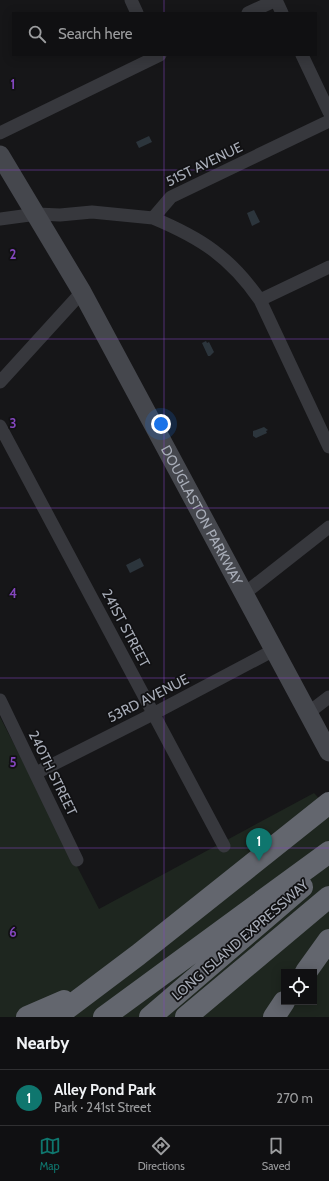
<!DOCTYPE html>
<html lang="en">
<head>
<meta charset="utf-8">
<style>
	body { margin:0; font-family:Cabin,sans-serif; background:#1e1e20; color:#f1f3f6 }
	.controls { position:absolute; right:12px; bottom:12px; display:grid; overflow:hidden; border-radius:0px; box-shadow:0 2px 10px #0003 }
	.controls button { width:36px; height:36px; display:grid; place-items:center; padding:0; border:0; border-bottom:1px solid #303032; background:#101012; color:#f1f3f6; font:20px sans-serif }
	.you { position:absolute; left:161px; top:424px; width:14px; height:14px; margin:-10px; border:3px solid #fff; border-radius:50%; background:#1a73e8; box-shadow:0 0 0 6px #1a73e833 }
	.badge { display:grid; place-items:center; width:26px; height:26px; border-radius:50%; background:#0f766e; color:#fff; font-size:13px; font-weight:700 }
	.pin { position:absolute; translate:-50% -33px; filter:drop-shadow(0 1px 2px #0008) }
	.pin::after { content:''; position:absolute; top:21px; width:14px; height:12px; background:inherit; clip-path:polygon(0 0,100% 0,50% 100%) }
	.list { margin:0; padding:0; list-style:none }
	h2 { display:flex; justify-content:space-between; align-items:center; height:52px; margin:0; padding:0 16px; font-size:17px }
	h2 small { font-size:13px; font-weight:400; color:#9c9d9f }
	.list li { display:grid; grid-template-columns:26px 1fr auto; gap:12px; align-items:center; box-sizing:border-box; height:56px; padding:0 16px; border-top:1px solid #303032 }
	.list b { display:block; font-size:15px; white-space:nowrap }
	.list p { margin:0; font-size:13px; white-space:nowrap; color:#9c9d9f }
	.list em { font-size:13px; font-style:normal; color:#9c9d9f }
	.icon { flex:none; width:22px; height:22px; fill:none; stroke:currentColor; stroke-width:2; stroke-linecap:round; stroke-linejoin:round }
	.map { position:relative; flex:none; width:329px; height:1017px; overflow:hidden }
	.search { position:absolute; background:#101012; box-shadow:0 2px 10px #0003; left:12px; right:12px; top:12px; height:44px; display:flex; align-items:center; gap:10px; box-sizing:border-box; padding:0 14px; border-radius:0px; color:#9c9d9f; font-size:15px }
	.sheet { height:108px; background:#101012 }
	nav { display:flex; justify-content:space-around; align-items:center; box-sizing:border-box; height:56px; border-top:1px solid #303032; background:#101012; font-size:11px; color:#9c9d9f }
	nav a { display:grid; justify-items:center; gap:2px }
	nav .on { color:#0f766e }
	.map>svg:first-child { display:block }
</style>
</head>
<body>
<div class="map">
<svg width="329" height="1017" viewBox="0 0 329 1017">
	<rect width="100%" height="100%" fill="#161618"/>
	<path fill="#1e261f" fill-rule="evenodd" d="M0,717L99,909L314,793L329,809V1017H0ZM284,972H314V1002H284Z"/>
	<path fill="#2c353c" d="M149,136L152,142L139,148L136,142Z
		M254,210L260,222L252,226L247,213Z
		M206,341L207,343L209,342L214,352L210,356H208L202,343Z
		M264,427L268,430L266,431L267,433L256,438L253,436V431Z
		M140,558L144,566L130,573L126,565Z"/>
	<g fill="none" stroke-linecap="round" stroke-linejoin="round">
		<path stroke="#37383d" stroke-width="13" d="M131,0L137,13
			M276,0L282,13
			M248,13L276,0
			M302,55L329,112
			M0,133L160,55
			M153,218C201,238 230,257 260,300L329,447
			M0,219L37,214L60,215L92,212L153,218L171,197L329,121
			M260,300L329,267
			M0,382L82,292
			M0,426L224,846
			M245,593L329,527
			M0,700L77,860
			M308,713L329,697
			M36,773L153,714L274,650"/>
		<path stroke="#45474d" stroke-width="19" id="s1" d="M0,155L82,292L329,752"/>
		<path stroke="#63666e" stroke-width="22" d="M306,972L329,940
			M27,1017L64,1001
			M52,1017L65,1010L138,955L329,803
			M104,1017L329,852
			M150,1017L302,887
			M186,1017L329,897
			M274,1017L284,1002"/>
	</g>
	<path fill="none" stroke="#8446be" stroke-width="1" stroke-opacity="0.55" d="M164,0V13M164,55V1017M0,170H329M0,339H329M0,508H329M0,678H329M0,848H329"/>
	<g text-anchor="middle" stroke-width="3.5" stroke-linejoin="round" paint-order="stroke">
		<g font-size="14" fill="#a8adb8" stroke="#111113">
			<text transform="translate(204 164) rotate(-26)" y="5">51ST AVENUE</text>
			<text dy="5" stroke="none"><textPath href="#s1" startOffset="413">DOUGLASTON PARKWAY</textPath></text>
			<text transform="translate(126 628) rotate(62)" y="5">241ST STREET</text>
			<text transform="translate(148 698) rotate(-27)" y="5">53RD AVENUE</text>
			<text transform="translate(53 773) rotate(64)" y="5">240TH STREET</text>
			<text transform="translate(240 940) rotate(-41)" y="5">LONG ISLAND EXPRESSWAY</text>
		</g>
	</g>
	<g font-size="13" text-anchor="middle" font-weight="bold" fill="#8446be" stroke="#111113" stroke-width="3.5" stroke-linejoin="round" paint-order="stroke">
		<text x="13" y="89">1</text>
		<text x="13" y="259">2</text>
		<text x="13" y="428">3</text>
		<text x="13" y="598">4</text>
		<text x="13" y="767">5</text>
		<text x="13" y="937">6</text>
	</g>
</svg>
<div class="controls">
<button><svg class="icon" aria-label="locate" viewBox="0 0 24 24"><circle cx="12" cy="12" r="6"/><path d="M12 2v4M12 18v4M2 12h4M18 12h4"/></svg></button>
</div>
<div class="you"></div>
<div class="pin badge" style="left:259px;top:861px">1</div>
<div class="search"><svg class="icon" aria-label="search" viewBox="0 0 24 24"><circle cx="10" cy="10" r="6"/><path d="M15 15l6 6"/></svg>Search here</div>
</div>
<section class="sheet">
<h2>Nearby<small></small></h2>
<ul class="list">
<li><span class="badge">1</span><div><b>Alley Pond Park</b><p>Park · 241st Street</p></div><em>270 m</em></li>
</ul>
</section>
<nav>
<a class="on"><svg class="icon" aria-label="map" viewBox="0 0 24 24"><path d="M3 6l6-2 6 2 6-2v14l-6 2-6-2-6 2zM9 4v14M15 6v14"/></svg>Map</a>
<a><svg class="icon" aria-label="directions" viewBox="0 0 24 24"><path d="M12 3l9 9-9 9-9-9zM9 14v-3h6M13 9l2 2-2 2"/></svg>Directions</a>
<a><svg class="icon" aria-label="saved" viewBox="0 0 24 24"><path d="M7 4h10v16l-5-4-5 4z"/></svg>Saved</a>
</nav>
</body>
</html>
